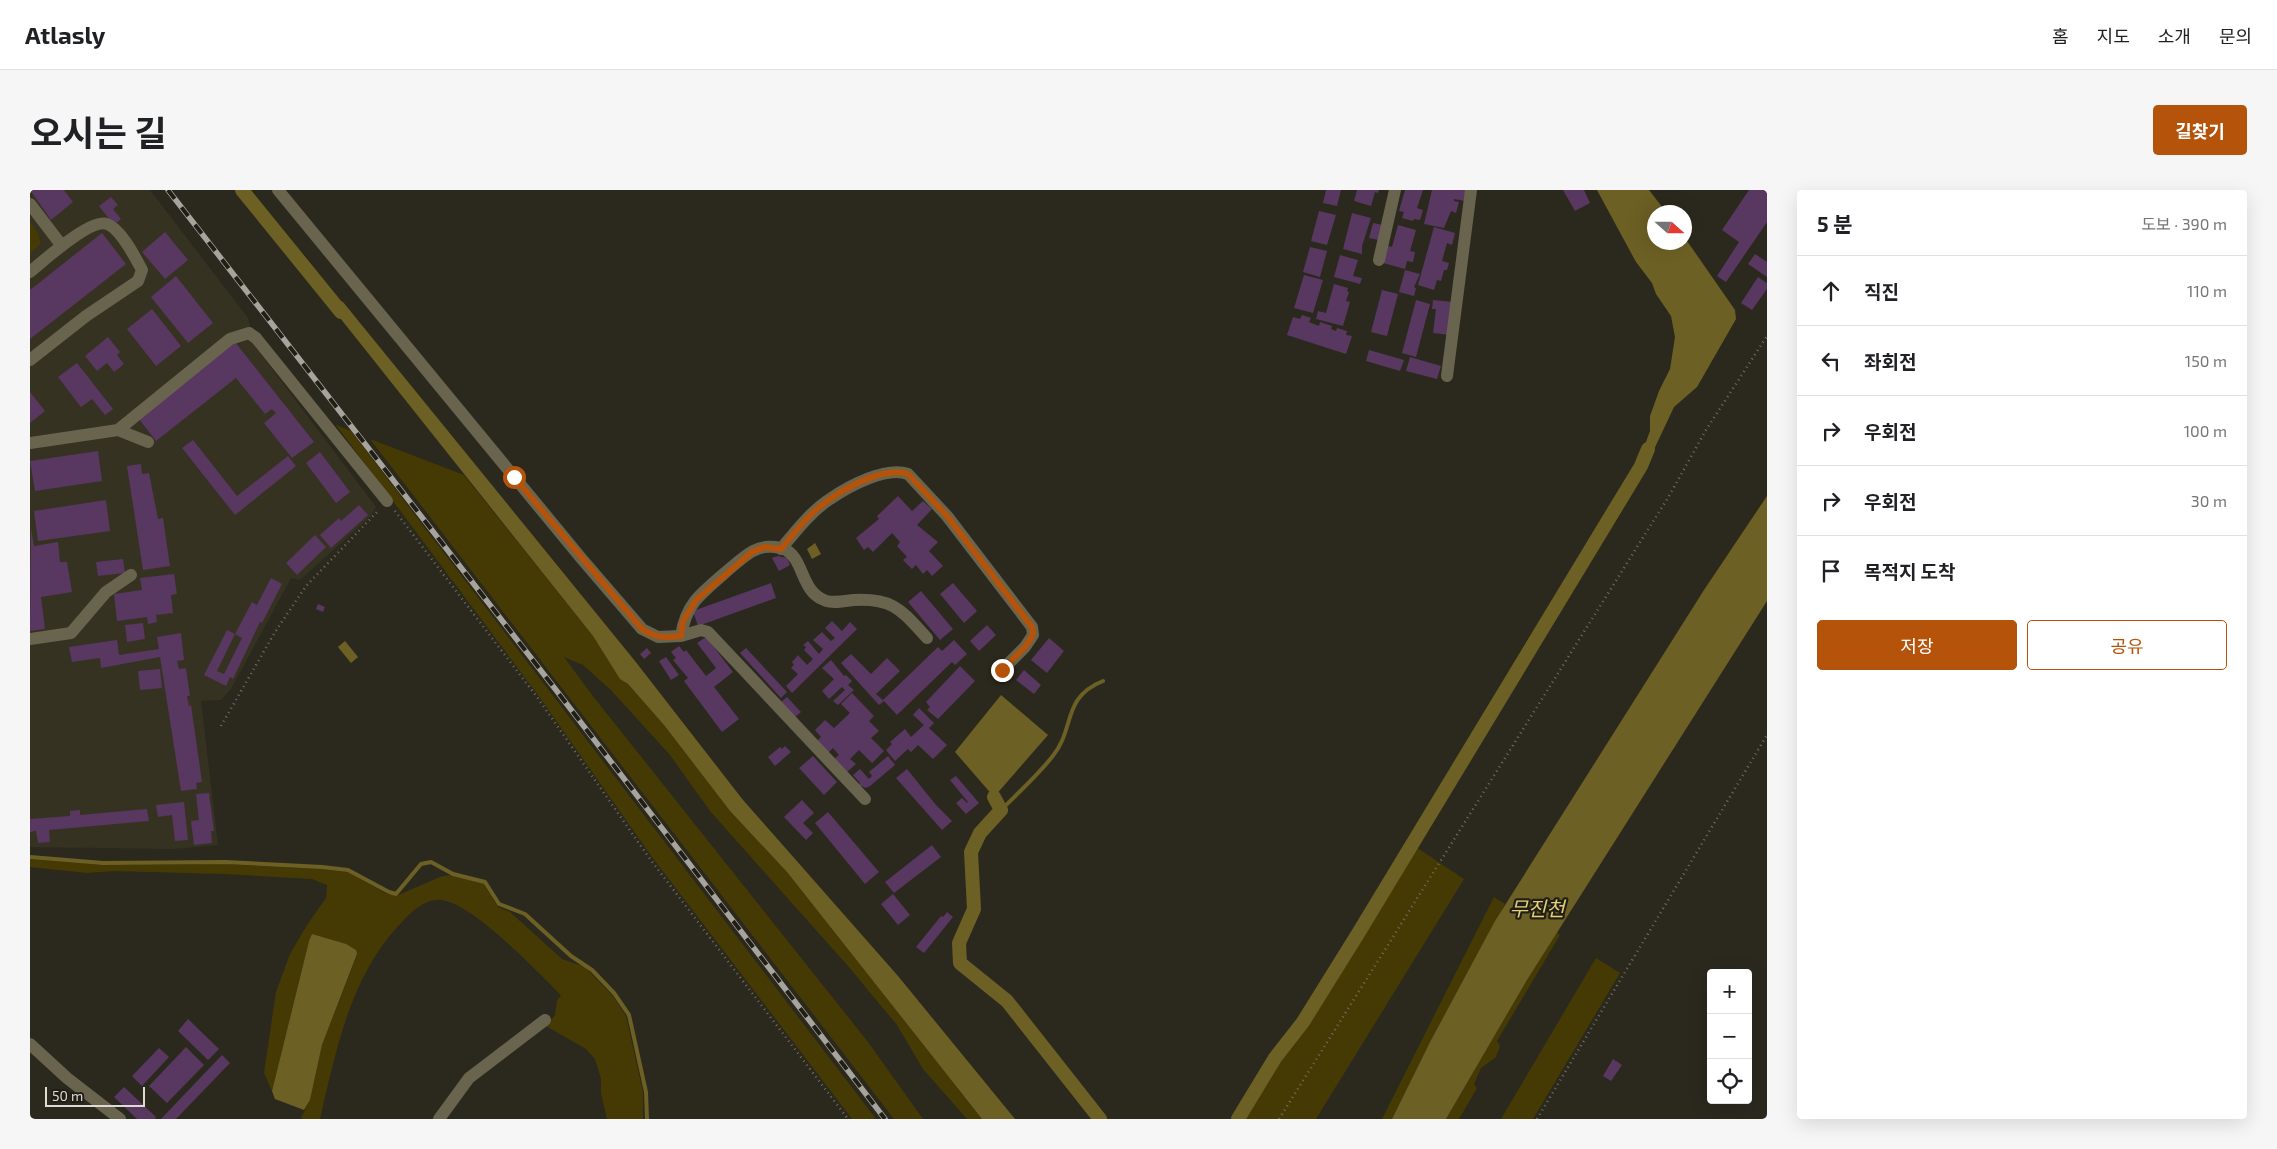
<!DOCTYPE html>
<html lang="ko">
<head>
<meta charset="utf-8">
<style>
	body { margin:0; font-family:"Exo 2","Noto Sans KR",sans-serif; background:#f6f6f6; color:#202124 }
	.controls { position:absolute; right:15px; bottom:15px; display:grid; overflow:hidden; border-radius:5px; box-shadow:0 5px 20px #0002 }
	.controls button { width:45px; height:45px; display:grid; place-items:center; padding:0; border:0; border-bottom:1px solid #e0e0e0; background:#fff; color:#202124; font:25px sans-serif }
	.compass { position:absolute; left:1617px; top:15px; width:45px; height:45px; border-radius:50%; background:#fff; box-shadow:0 5px 20px #0002; rotate:111deg }
	.scale { position:absolute; left:15px; bottom:12px; width:100px; box-sizing:border-box; padding-left:5px; border:2px solid #dddbd4; border-top:0; font-size:14px; line-height:18px; white-space:nowrap; color:#dddbd4; -webkit-text-stroke:4px #211f15; paint-order:stroke }
	.stop { position:absolute; width:15px; height:15px; margin:-11px; border:4px solid #b45309; border-radius:50%; background:#fff }
	.stop.end { background:#b45309; border-color:#fff; box-shadow:0 1px 5px #0008 }
	.list { margin:0; padding:0; list-style:none }
	h2 { display:flex; justify-content:space-between; align-items:center; height:65px; margin:0; padding:0 20px; font-size:21px }
	h2 small { font-size:16px; font-weight:400; color:#757577 }
	.list li { display:grid; grid-template-columns:32px 1fr auto; gap:15px; align-items:center; box-sizing:border-box; height:70px; padding:0 20px; border-top:1px solid #e0e0e0 }
	.list b { display:block; font-size:19px; white-space:nowrap }
	.list em { font-size:16px; font-style:normal; color:#757577 }
	.actions { display:flex; gap:10px; padding:15px 20px }
	.actions a { flex:1; padding:11px 0; border:1px solid #b45309; border-radius:5px; text-align:center; font-size:18px; color:#b45309 }
	.actions .main { background:#b45309; color:#fff }
	.icon { flex:none; width:28px; height:28px; fill:none; stroke:currentColor; stroke-width:2; stroke-linecap:round; stroke-linejoin:round }
	.map { position:relative; flex:none; width:1737px; height:929px; overflow:hidden; border-radius:5px }
	header { display:flex; align-items:center; gap:30px; box-sizing:border-box; height:70px; padding:0 25px; background:#fff; border-bottom:1px solid #e0e0e0 }
	header strong { font-size:24px }
	nav { display:flex; gap:28px; margin-inline-start:auto; font-size:18px }
	.intro { display:flex; align-items:center; justify-content:space-between; box-sizing:border-box; height:120px; padding:0 30px }
	h1 { margin:0; font-size:35px }
	.button { padding:12px 22px; border-radius:5px; background:#b45309; color:#fff; font-size:18px; font-weight:700 }
	main { display:flex; gap:30px; padding:0 30px }
	aside { flex:1; background:#fff; border-radius:5px; box-shadow:0 5px 20px #0002 }
	.map>svg:first-child { display:block }
</style>
</head>
<body>
<header>
<strong>Atlasly</strong>
<nav><a>홈</a><a>지도</a><a>소개</a><a>문의</a></nav>
</header>
<div class="intro"><h1>오시는 길</h1><a class="button">길찾기</a></div>
<main>
<div class="map">
<svg width="1737" height="929" viewBox="0 0 1737 929">
	<rect width="100%" height="100%" fill="#2b291e"/>
	<path fill="#363221" d="M0,0H120L218,128L224,155L346,317L340,327L270,390L261,388L201,499L191,510L171,511L188,655L143,659L0,657Z"/>
	<path fill="#453a03" d="M0,32L7,41L11,53L0,64Z
		M306,235L321,241L846,929H822L622,667L508,505Z
		M340,249L434,285L563,446L590,488L598,494L634,535L700,621L757,682L952,929H937L893,879L867,835L818,776L680,621L640,565L581,500L553,475L534,467L562,505L838,852L893,929H864Z
		M1386,657L1434,689L1286,929H1214L1241,884L1274,839L1305,789Z
		M0,669L73,675L195,674L292,679L318,682L357,704L366,706L410,687L419,685L453,693L468,717L480,722L532,769L555,777L582,805L596,826L613,902V929H577L571,903V889L565,869L556,859L516,836L525,825L527,811L531,805C508,783 437,706 406,710C393,711 380,723 372,732C321,784 306,860 290,929H273L271,928L280,910L292,855L327,765L279,751L242,901L234,883L246,802L260,764L277,735L296,708L297,695L282,689L193,684L84,681L57,683L0,677Z
		M1464,707L1475,714L1400,852L1362,929H1352Z
		M1527,742L1530,745L1467,851L1470,856L1466,867L1451,878L1444,894L1447,898L1429,929H1416L1497,790Z
		M1566,768L1590,783L1503,929H1471Z"/>
	<path fill="#6d6024" d="M1567,0H1619L1636,22H1624V52H1654L1655,48L1705,120L1706,129L1667,197L1644,217L1619,270L1611,276L1610,268L1620,241V226L1629,201L1640,179L1645,147L1641,126L1626,104L1622,93L1606,72Z
		M291,104L313,112L605,471L713,610L868,786L985,929H952L757,682L700,621L634,535L598,494L590,489L563,446Z
		M1737,306V411L1497,790L1416,929H1362L1400,852L1465,731L1674,400Z
		M785,353L791,364L782,369L777,359Z
		M315,451L328,467L321,473L308,457Z
		M971,505L1018,545L964,607L925,562Z
		M282,744L316,754L326,760L327,764L292,855L280,910L274,920L245,909L242,901L279,751Z"/>
	<g fill="none" stroke-linecap="round" stroke-linejoin="round">
		<path stroke="#6d6024" stroke-width="4" d="M971,620C988,603 1007,586 1022,567C1046,538 1031,508 1073,491
			M0,667L73,673L195,672L292,677L318,680L359,702L366,704L391,674L401,672L423,684L455,692L469,714L495,724L541,766L562,780L584,803L599,825L616,902L617,929"/>
		<path stroke="#6d6024" stroke-width="14" d="M212,0L311,122
			M964,607L971,620L950,643L941,662L944,719L929,753L930,773L977,811L1070,929
			M1208,929L1245,868L1273,832L1329,742L1611,276L1618,259"/>
	</g>
	<path fill="#583761" fill-rule="evenodd" d="M0,0H34L43,12L21,30Z
		M1296,0H1311L1307,16L1293,13Z
		M1327,0H1349L1348,3L1345,2L1341,16L1324,11Z
		M1375,0H1393L1387,18L1393,20L1390,30L1384,29L1383,31L1372,28L1374,22L1369,21Z
		M1402,0H1437L1435,11L1424,9V11L1429,12L1426,23L1421,21L1414,38L1394,34Z
		M1533,0H1554L1560,13L1545,21Z
		M1719,0H1737V32L1696,92L1687,86L1709,52L1692,40Z
		M81,7L88,15L83,19L91,29L84,35L69,16Z
		M1289,21L1306,25L1297,55L1281,51Z
		M1322,23L1341,28L1332,56V64L1313,59Z
		M1343,33L1353,35L1349,50L1339,48Z
		M1368,35L1386,40L1380,61L1385,62L1383,72L1377,71L1375,79L1353,73L1358,56L1362,57Z
		M1404,37L1425,43L1422,55L1417,53L1412,71L1419,73L1417,80H1414L1411,91L1407,90L1404,100L1388,95Z
		M135,42L158,70L135,89L112,62Z
		M72,43L96,74L0,149V100Z
		M1280,57L1297,61L1290,87L1273,82Z
		M1725,64L1737,72V87L1718,74Z
		M1310,65L1328,70L1323,86L1332,88L1330,94L1304,87Z
		M1375,80L1390,84L1384,97L1386,98L1384,106L1369,102Z
		M1274,85L1293,90L1283,123L1264,118Z
		M146,86L183,133L158,153L121,107Z
		M1728,87L1737,93V99L1722,120L1711,113Z
		M1304,94L1318,98L1317,101L1319,102L1316,111L1320,112L1313,136L1286,129L1288,121L1296,123Z
		M1352,100L1368,104L1357,146L1341,142Z
		M1386,110L1400,114L1386,167L1372,163Z
		M1403,110L1423,112L1419,145L1403,143L1406,119H1402Z
		M122,119L151,156L126,176L97,139Z
		M1272,125L1281,128L1279,132L1289,136L1290,132L1302,136L1301,139L1306,141L1307,138L1317,141L1316,145L1322,146L1316,164L1257,145L1263,127L1270,129Z
		M78,147L90,162L87,165L94,174L84,182L77,173L67,181L55,166Z
		M205,152L284,252L262,268L234,233L246,223L242,219L235,224L206,188L126,251L109,229Z
		M1339,160L1374,170L1370,181L1336,171Z
		M1380,167L1411,176L1407,189L1376,181Z
		M47,173L83,219L75,225L62,209L51,217L28,187Z
		M0,202L15,221L0,233Z
		M163,250L207,306L258,266L266,276L205,325L152,258Z
		M68,261L72,291L5,301L0,271Z
		M290,262L320,302L306,313L276,273Z
		M111,274L112,284L119,283L128,329L133,328L140,376L113,380L97,276Z
		M868,306L882,321L893,311L902,319L887,335L908,352L899,361L913,376L902,386L897,380L893,384L886,375L882,379L873,370L877,367L867,356L870,352L862,343L843,362L838,357L834,360L826,348L849,329L847,326Z
		M76,310L80,341L8,351L4,321Z
		M329,315L338,325L301,358L290,345L309,328L311,331Z
		M1,338L4,356L28,352L30,372H37L42,402L11,407L15,439L0,441Z
		M285,345L296,357L267,385L256,373Z
		M748,366L757,368L760,375L749,381L742,368Z
		M93,369L95,383L68,386L66,372Z
		M144,384L147,404L141,405L143,423L126,425L127,432L118,434L117,427L87,431L84,404L112,400L110,388Z
		M241,388L252,394L232,433L230,432L203,489L200,487L196,496L174,485L197,440L205,444L222,412L227,415ZM205,444L212,448L194,484L187,481Z
		M741,393L746,408L668,436L663,421Z
		M923,393L947,421L934,433L910,404Z
		M891,401L923,439L910,450L878,412Z
		M288,414L295,417L293,422L286,419Z
		M802,431L812,441L820,432L827,439L762,503L756,496L768,484L761,478L764,475L762,472L768,465L777,475L783,469L774,460L776,457L773,455L778,451L789,464L793,459L783,450L792,442L801,451L805,448L795,438Z
		M113,433L115,449L97,452L95,435Z
		M957,435L966,445L949,461L940,451Z
		M151,443L154,470L147,471L149,479L156,478L160,506H157L159,516L161,515L172,592L166,593L167,599L151,601L130,467L71,478L70,468L42,472L39,457L87,450L89,465L129,459L127,447Z
		M676,447L703,482L684,497L709,529L692,542L654,491L658,488L643,470L646,468L641,462L649,456L654,462L656,460L676,486L686,478L667,453Z
		M1019,448L1034,461L1017,483L1001,470Z
		M924,450L937,464L925,475L922,472L867,525L853,510L908,457L912,461Z
		M617,458L621,463L614,469L610,464Z
		M716,458L757,502L751,508L710,463Z
		M821,464L841,484L857,468L870,481L846,504L854,511L849,515L811,473Z
		M636,467L649,485L641,490L629,471Z
		M801,470L814,486L816,485L822,491L818,495L824,500L808,515L803,511L815,500L812,497L799,509L792,501L804,489L792,478Z
		M930,476L945,491L908,529L897,520L900,517L896,512Z
		M130,479L132,498L110,500L108,481Z
		M994,480L1011,495L1004,504L986,490Z
		M822,503L844,526L839,531L849,541L841,548L854,561L842,573L829,560L820,569L826,574L817,582L804,569L809,565L803,558L798,563L787,551L791,547L785,540L795,530L804,538L820,523L811,514Z
		M757,507L771,522L765,527L751,512Z
		M889,518L904,533L899,538L917,555L903,569L888,555L881,562L878,559L865,571L856,560L862,554L860,552L875,539L881,547L894,535L883,525Z
		M755,556L761,562L745,576L738,567L750,557L752,559Z
		M783,566L807,592L794,605L769,578Z
		M858,566L865,575L840,596L836,598L829,595L830,593L823,585L830,579L839,589L842,586L839,582Z
		M877,579L906,615L922,631L912,640L866,588Z
		M926,586L949,613L936,624L926,613L932,608L937,613L938,612L920,590Z
		M179,603L184,641H181L182,653L164,655L161,631L169,630L166,604Z
		M772,610L784,623L773,633L783,643L776,650L754,627Z
		M154,612L158,650L145,651L142,625L128,627L126,615Z
		M117,619L119,631L19,640L20,652L8,653L6,641L0,642V629L40,626V621L50,620V625Z
		M798,622L849,682L835,694L785,633Z
		M902,655L911,667L864,703L855,692Z
		M863,704L880,725L868,735L851,714Z
		M917,722L923,727L894,763L886,757L911,726L913,727Z
		M158,829L189,859L178,870L148,841Z
		M156,857L174,875L137,913L119,896Z
		M129,858L139,867L112,896L102,886Z
		M192,865L200,873L146,929H131Z
		M1583,869L1592,875L1581,891L1573,886Z
		M94,897L126,927L125,929H107L84,907Z"/>
	<g fill="none" stroke-linecap="round" stroke-linejoin="round">
		<path stroke="#716f65" stroke-width="2.5" stroke-dasharray="1 4" stroke-linecap="butt" d="M365,321L507,507L620,669L818,929
			M191,536L245,442L276,396L348,321
			M1249,929L1639,306L1676,240L1737,146
			M1507,929L1737,545"/>
		<path stroke="#69644d" stroke-width="12" d="M248,0L551,368L612,439L628,447L651,446L671,440L678,442L835,609
			M0,14L32,56
			M1349,70L1365,0
			M0,82C13,71 61,28 77,34C91,39 105,67 112,80L108,91L56,126L0,170
			M1417,186L1441,0
			M88,240L200,149L219,143L226,148L357,311
			M0,253L88,240L118,252
			M751,359C765,342 781,321 800,309C819,296 856,276 878,284L917,326L1002,437L1003,445L995,457L972,480
			M651,446C653,433 657,421 665,411C671,403 713,366 723,361C732,356 746,355 756,360C774,370 771,401 794,410C802,414 814,411 824,410C864,408 871,420 897,448
			M0,449L41,443L76,402L101,385
			M0,854L37,888L90,929
			M409,929L439,888L515,830"/>
		<defs>
			<path id="rail" d="M138,0L526,500L855,929"/>
		</defs>
		<use href="#rail" stroke="#a6a49c" stroke-width="5.5"/>
		<use href="#rail" stroke="#211f15" stroke-width="4" stroke-dasharray="11" stroke-linecap="butt"/>
	</g>
	<g fill="none" stroke-linecap="round" stroke-linejoin="round">
		<path stroke="#b45309" stroke-width="6" d="M484,287L612,439C625,448 636,448 651,446L653,431L666,410L722,362L734,357L751,359C765,342 781,321 800,309C819,296 856,276 878,284L917,326L1002,437L1003,445L995,457L972,480"/>
	</g>
	<g text-anchor="middle" stroke-width="4.5" stroke-linejoin="round" paint-order="stroke">
		<g font-size="20" font-style="italic" fill="#e3cf78" stroke="#211f15">
			<text x="1507" y="726">무진천</text>
		</g>
	</g>
</svg>
<div class="controls">
<button>+</button>
<button>−</button>
<button><svg class="icon" aria-label="locate" viewBox="0 0 24 24"><circle cx="12" cy="12" r="6"/><path d="M12 2v4M12 18v4M2 12h4M18 12h4"/></svg></button>
</div>
<svg class="compass" viewBox="-18 -18 36 36"><path d="M0-13l5 13h-10z" fill="#e53935"/><path d="M0 13l5-13h-10z" fill="#757577"/></svg>
<div class="scale">50 m</div>
<div class="stop" style="left:484px;top:287px"></div>
<div class="stop end" style="left:972px;top:480px"></div>
</div>
<aside>
<h2>5 분<small>도보 · 390 m</small></h2>
<ul class="list">
<li><svg class="icon" aria-label="ahead" viewBox="0 0 24 24"><path d="M12 20V5M6 11l6-6 6 6"/></svg><div><b>직진</b></div><em>110 m</em></li>
<li><svg class="icon" aria-label="left" viewBox="0 0 24 24"><path d="M17 20v-9H6M10 6l-5 5 5 5"/></svg><div><b>좌회전</b></div><em>150 m</em></li>
<li><svg class="icon" aria-label="right" viewBox="0 0 24 24"><path d="M7 20v-9h11M14 6l5 5-5 5"/></svg><div><b>우회전</b></div><em>100 m</em></li>
<li><svg class="icon" aria-label="right" viewBox="0 0 24 24"><path d="M7 20v-9h11M14 6l5 5-5 5"/></svg><div><b>우회전</b></div><em>30 m</em></li>
<li><svg class="icon" aria-label="arrive" viewBox="0 0 24 24"><path d="M6 21V4h12l-3 4 3 4H6"/></svg><div><b>목적지 도착</b></div></li>
</ul>
<div class="actions"><a class="main">저장</a><a>공유</a></div>
</aside>
</main>
</body>
</html>
